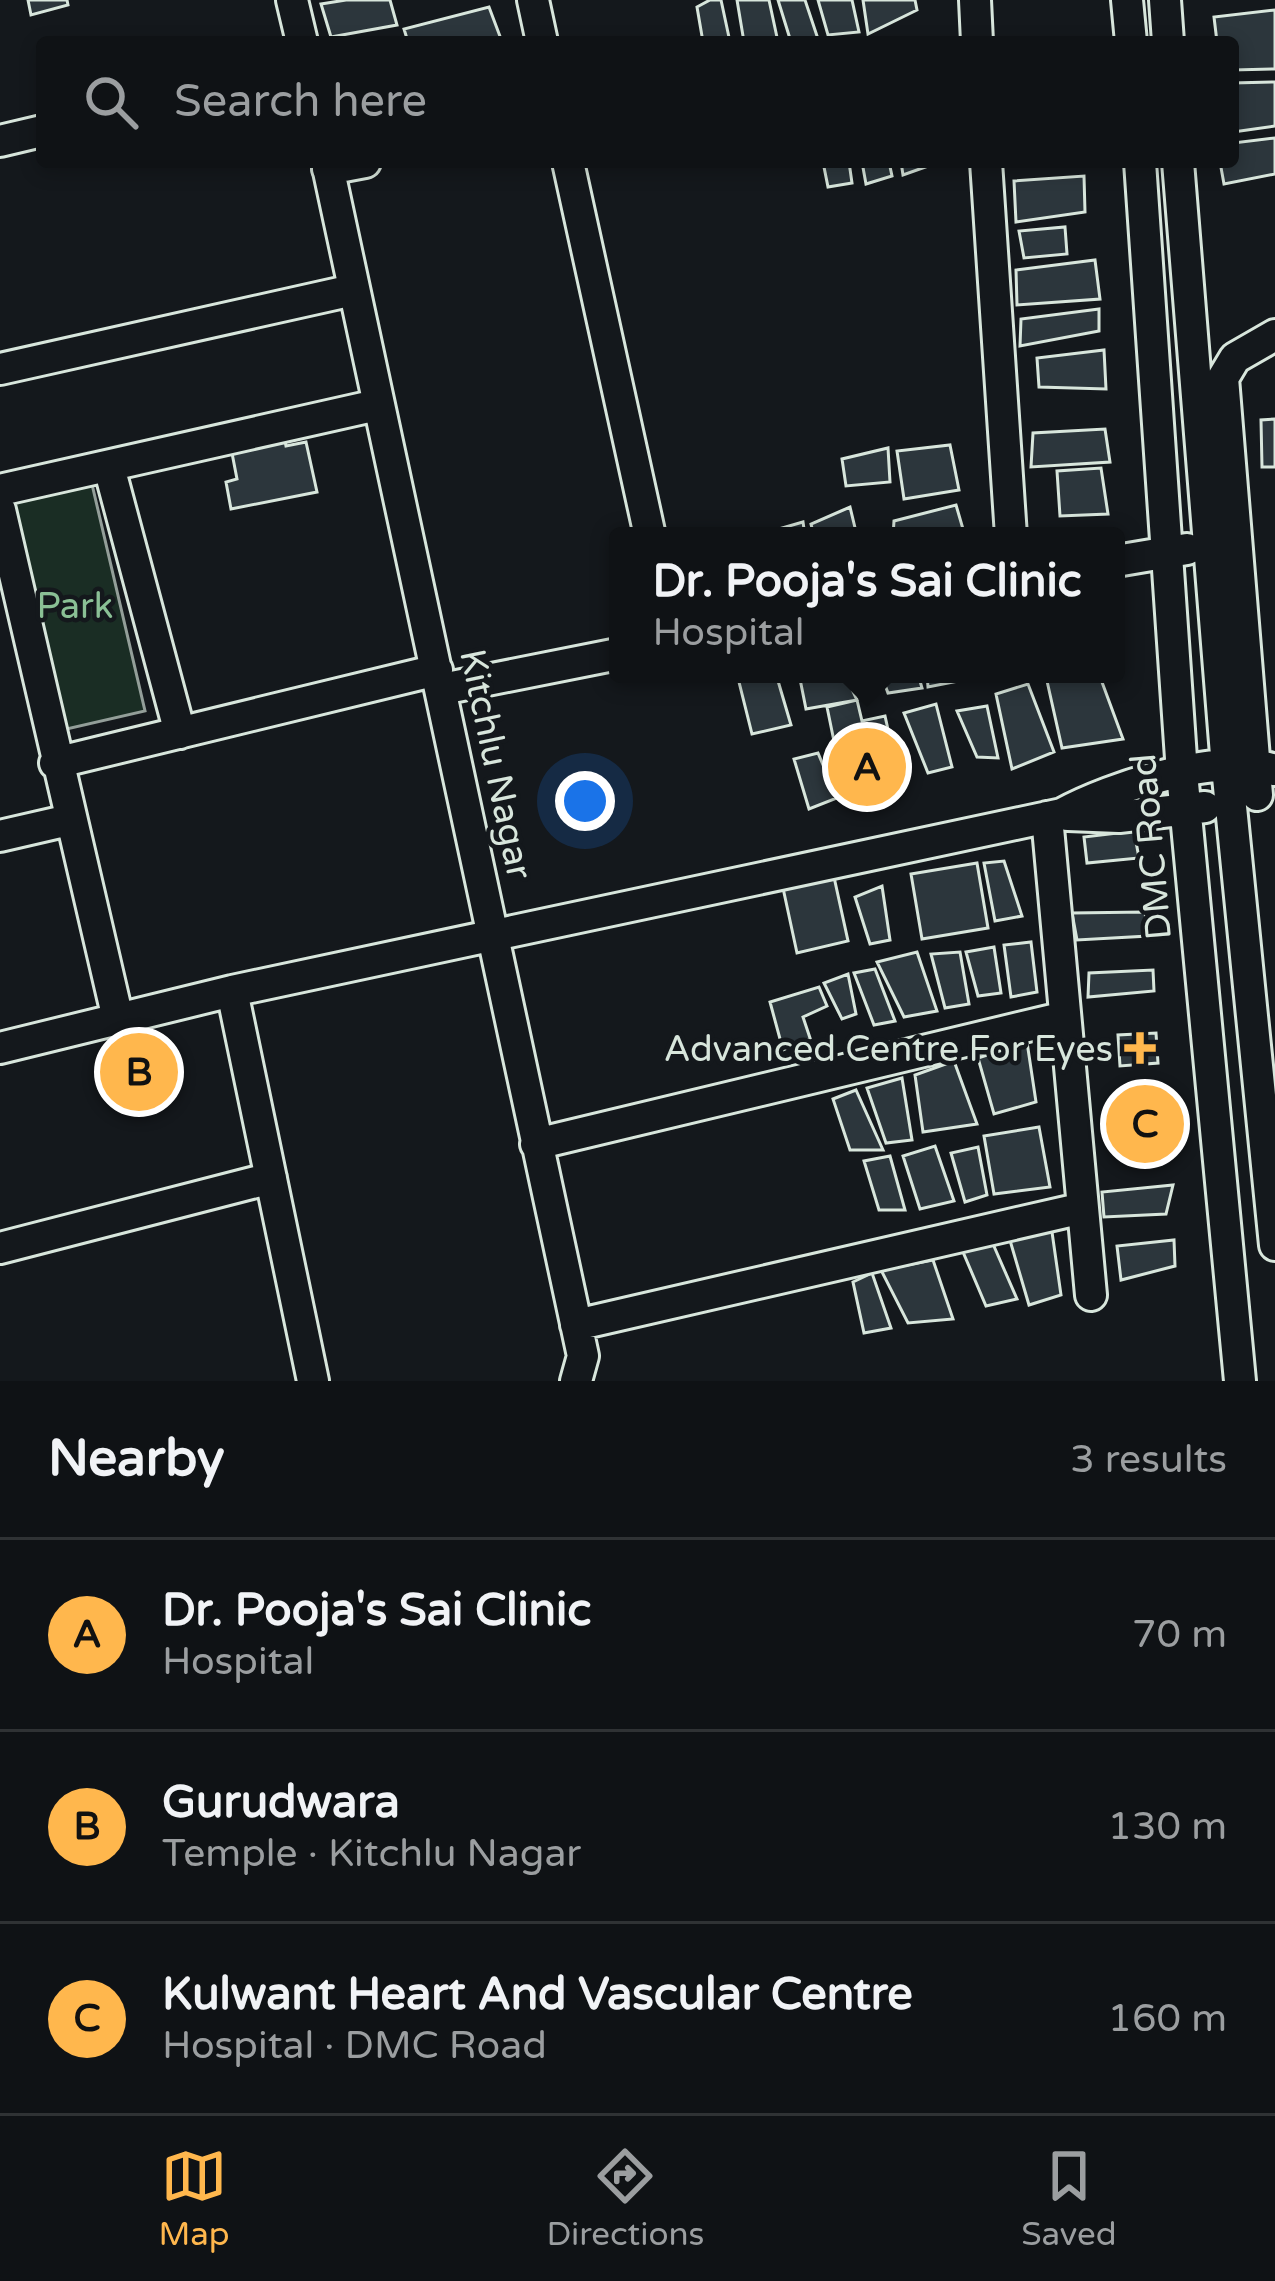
<!DOCTYPE html>
<html lang="en">
<head>
<meta charset="utf-8">
<style>
	body { margin:0; font-family:"Varela Round",sans-serif; background:#181b1e; color:#f1f3f6 }
	.you { position:absolute; left:585px; top:801px; width:42px; height:42px; margin:-30px; border:9px solid #fff; border-radius:50%; background:#1a73e8; box-shadow:0 0 0 18px #1a73e833 }
	.badge { display:grid; place-items:center; width:78px; height:78px; border-radius:50%; background:#ffb74d; color:#111; font-size:39px; font-weight:700 }
	.pin { position:absolute; translate:-50% -50%; border:6px solid #fff; box-shadow:0 3px 12px #0006 }
	.popup { position:absolute; left:609px; top:527px; width:516px; height:156px; box-sizing:border-box; display:grid; place-content:center; border-radius:12px; background:#0f1215; filter:drop-shadow(0 3px 9px #0005); font-size:39px; white-space:nowrap; color:#9b9ea0 }
	.popup b { font-size:45px; color:#f1f3f6 }
	.popup::after { content:''; position:absolute; left:50%; top:100%; margin-left:-24px; border:24px solid transparent; border-top-color:#0f1215 }
	.list { margin:0; padding:0; list-style:none }
	h2 { display:flex; justify-content:space-between; align-items:center; height:156px; margin:0; padding:0 48px; font-size:51px }
	h2 small { font-size:39px; font-weight:400; color:#9b9ea0 }
	.list li { display:grid; grid-template-columns:78px 1fr auto; gap:36px; align-items:center; box-sizing:border-box; height:192px; padding:0 48px; border-top:3px solid #2f3234 }
	.list b { display:block; font-size:45px; white-space:nowrap }
	.list p { margin:0; font-size:39px; white-space:nowrap; color:#9b9ea0 }
	.list em { font-size:39px; font-style:normal; color:#9b9ea0 }
	.icon { flex:none; width:66px; height:66px; fill:none; stroke:currentColor; stroke-width:2; stroke-linecap:round; stroke-linejoin:round }
	.map { position:relative; flex:none; width:1275px; height:1381px; overflow:hidden }
	.search { position:absolute; background:#0f1215; box-shadow:0 6px 18px #0003; left:36px; right:36px; top:36px; height:132px; display:flex; align-items:center; gap:30px; box-sizing:border-box; padding:0 42px; border-radius:12px; color:#9b9ea0; font-size:45px }
	.sheet { height:732px; background:#0f1215 }
	nav { display:flex; justify-content:space-around; align-items:center; box-sizing:border-box; height:168px; border-top:3px solid #2f3234; background:#0f1215; font-size:33px; color:#9b9ea0 }
	nav a { display:grid; justify-items:center; gap:6px }
	nav .on { color:#ffb74d }
	.map>svg:first-child { display:block }
</style>
</head>
<body>
<div class="map">
<svg width="1275" height="1381" viewBox="0 0 1275 1381">
	<rect width="100%" height="100%" fill="#14181c"/>
	<path fill="#1a2d24" stroke="#939e99" stroke-width="3" d="M91,480L145,711L58,731L4,500Z"/>
	<path fill="#2c363c" stroke="#d8e6dc" stroke-width="3" d="M28,0H67L68,5L31,15Z
		M346,0H390L397,25L331,37L321,4Z
		M710,0H721L730,42H703L697,7Z
		M737,0H769L778,42H744Z
		M778,0H805L818,39L791,42Z
		M818,0H852L859,32L828,35Z
		M863,0H915L917,10L868,34Z
		M489,7L501,39L408,42L404,29Z
		M1275,10V69L1233,70V42H1217L1214,17Z
		M1275,82V126L1233,132V83Z
		M1275,138V174L1224,184L1220,162H1233V143Z
		M823,162H849L852,183L828,187Z
		M862,162H889L892,176L866,184Z
		M901,162H930L931,165L903,175Z
		M1084,176L1085,212L1016,222L1014,181Z
		M1065,227L1067,254L1024,258L1019,231Z
		M1095,260L1100,299L1017,305L1016,270Z
		M1099,309V331L1020,346L1021,319Z
		M1104,350L1106,389L1039,387L1037,358Z
		M1275,419V467H1262L1261,420Z
		M1105,429L1110,462L1031,467L1033,433Z
		M284,436L286,446L306,442L317,492L231,509L226,482L237,479L231,448Z
		M950,445L959,490L904,499L897,451Z
		M888,448L890,482L846,486L842,459Z
		M1101,468L1108,514L1060,516L1057,471Z
		M956,505L963,529L893,536L894,521Z
		M850,507L857,536H814L811,524Z
		M803,522L805,536H761V534Z
		M737,674H776L791,725L752,734Z
		M799,674H845L857,700L806,709Z
		M881,674H918L922,688L888,693Z
		M927,674H961L963,680L928,687Z
		M1082,674H1099L1123,739L1062,748L1047,681Z
		M1028,684L1054,752L1012,769L996,694Z
		M857,700L862,721L885,716L899,779L844,790L827,707Z
		M936,704L952,767L928,773L904,713Z
		M987,706L998,758L977,757L957,711Z
		M818,753L837,798L809,809L794,759Z
		M1134,831L1139,858L1087,863L1084,837Z
		M1004,861L1022,916L995,921L984,863Z
		M977,863L988,928L922,939L911,874Z
		M834,877L848,941L797,953L783,888Z
		M882,886L890,940L870,944L855,897Z
		M1145,912L1148,936L1077,940L1072,913Z
		M1031,942L1037,992L1011,997L1004,945Z
		M994,947L1001,993L978,996L966,952Z
		M917,952L937,1011L904,1017L877,962Z
		M960,952L969,1004L945,1008L931,954Z
		M875,969L895,1021L874,1025L854,973Z
		M1153,970L1154,991L1088,997L1089,973Z
		M848,974L856,1014L842,1019L824,983Z
		M819,987L827,1006L803,1017L810,1038L783,1050L770,1002Z
		M1156,1033L1158,1063L1120,1066L1118,1035Z
		M1027,1042L1036,1102L994,1114L978,1058Z
		M954,1061L977,1124L923,1132L915,1075Z
		M902,1078L912,1140L886,1143L867,1088Z
		M856,1090L883,1150H850L833,1099Z
		M1165,1111L1167,1139L1125,1142L1122,1115Z
		M1039,1127L1050,1187L994,1194L984,1136Z
		M935,1146L954,1201L920,1209L903,1156Z
		M978,1147L987,1195L965,1202L951,1153Z
		M890,1156L905,1210H879L864,1161Z
		M1173,1185L1166,1214L1104,1217L1102,1192Z
		M1051,1225L1061,1295L1029,1305L1009,1237Z
		M1174,1240L1175,1266L1121,1280L1117,1246Z
		M993,1244L1017,1299L986,1306L963,1252Z
		M933,1260L953,1319L908,1323L881,1270Z
		M872,1273L891,1328L864,1333L853,1282Z"/>
	<g fill="none" stroke-linecap="round" stroke-linejoin="round">
		<defs>
			<path id="minor" d="M292,0L302,42
				M533,0L542,42
				M975,0L977,42
				M1127,0L1131,42
				M1165,0L1168,42
				M0,141L42,131
				M327,162L583,1356L576,1381
				M568,162L650,536
				M986,162L1011,536
				M1140,162L1182,773L1240,1381
				M1178,162L1227,767L1275,1245
				M328,169L365,162
				M0,369L353,290
				M109,467L180,733
				M0,490L377,405
				M0,510L118,1019
				M1116,561L1187,549
				M442,689L618,654
				M55,763L437,670
				M1257,795L1223,378L1235,358L1275,335
				M1068,815L1119,817L1205,807
				M1047,817L1091,1295
				M0,836L69,820
				M232,991L313,1381
				M0,1048L232,991L1062,814C1111,787 1222,751 1275,770
				M536,1144L1065,1017
				M0,1248L271,1178
				M576,1325L1083,1208"/>
		</defs>
		<use href="#minor" stroke="#d8e6dc" stroke-width="36"/>
		<use href="#minor" stroke="#14181c" stroke-width="30"/>
	</g>
	<path fill="#ffb74d" stroke="#14181c" stroke-width="4.5" d="M1134 1030h12v12h12v12h-12v12h-12v-12h-12v-12h12z"/>
	<g text-anchor="middle" stroke-width="9" stroke-linejoin="round" paint-order="stroke">
		<g font-size="36" fill="#8ac095" stroke="#14181c">
			<text x="75" y="618">Park</text>
		</g>
		<g font-size="36" fill="#d8e6dc" stroke="#14181c">
			<text transform="translate(497 764) rotate(78)" y="13">Kitchlu Nagar</text>
			<text transform="translate(1150 847) rotate(-95)" y="13">DMC Road</text>
		</g>
		<g font-size="36" fill="#d8e6dc" stroke="#14181c" text-anchor="end">
			<text x="1113" y="1061">Advanced Centre For Eyes</text>
		</g>
	</g>
</svg>
<div class="you"></div>
<div class="pin badge" style="left:867px;top:767px">A</div>
<div class="popup"><b>Dr. Pooja's Sai Clinic</b>Hospital</div>
<div class="pin badge" style="left:139px;top:1072px">B</div>
<div class="pin badge" style="left:1145px;top:1124px">C</div>
<div class="search"><svg class="icon" aria-label="search" viewBox="0 0 24 24"><circle cx="10" cy="10" r="6"/><path d="M15 15l6 6"/></svg>Search here</div>
</div>
<section class="sheet">
<h2>Nearby<small>3 results</small></h2>
<ul class="list">
<li><span class="badge">A</span><div><b>Dr. Pooja's Sai Clinic</b><p>Hospital</p></div><em>70 m</em></li>
<li><span class="badge">B</span><div><b>Gurudwara</b><p>Temple · Kitchlu Nagar</p></div><em>130 m</em></li>
<li><span class="badge">C</span><div><b>Kulwant Heart And Vascular Centre</b><p>Hospital · DMC Road</p></div><em>160 m</em></li>
</ul>
</section>
<nav>
<a class="on"><svg class="icon" aria-label="map" viewBox="0 0 24 24"><path d="M3 6l6-2 6 2 6-2v14l-6 2-6-2-6 2zM9 4v14M15 6v14"/></svg>Map</a>
<a><svg class="icon" aria-label="directions" viewBox="0 0 24 24"><path d="M12 3l9 9-9 9-9-9zM9 14v-3h6M13 9l2 2-2 2"/></svg>Directions</a>
<a><svg class="icon" aria-label="saved" viewBox="0 0 24 24"><path d="M7 4h10v16l-5-4-5 4z"/></svg>Saved</a>
</nav>
</body>
</html>
